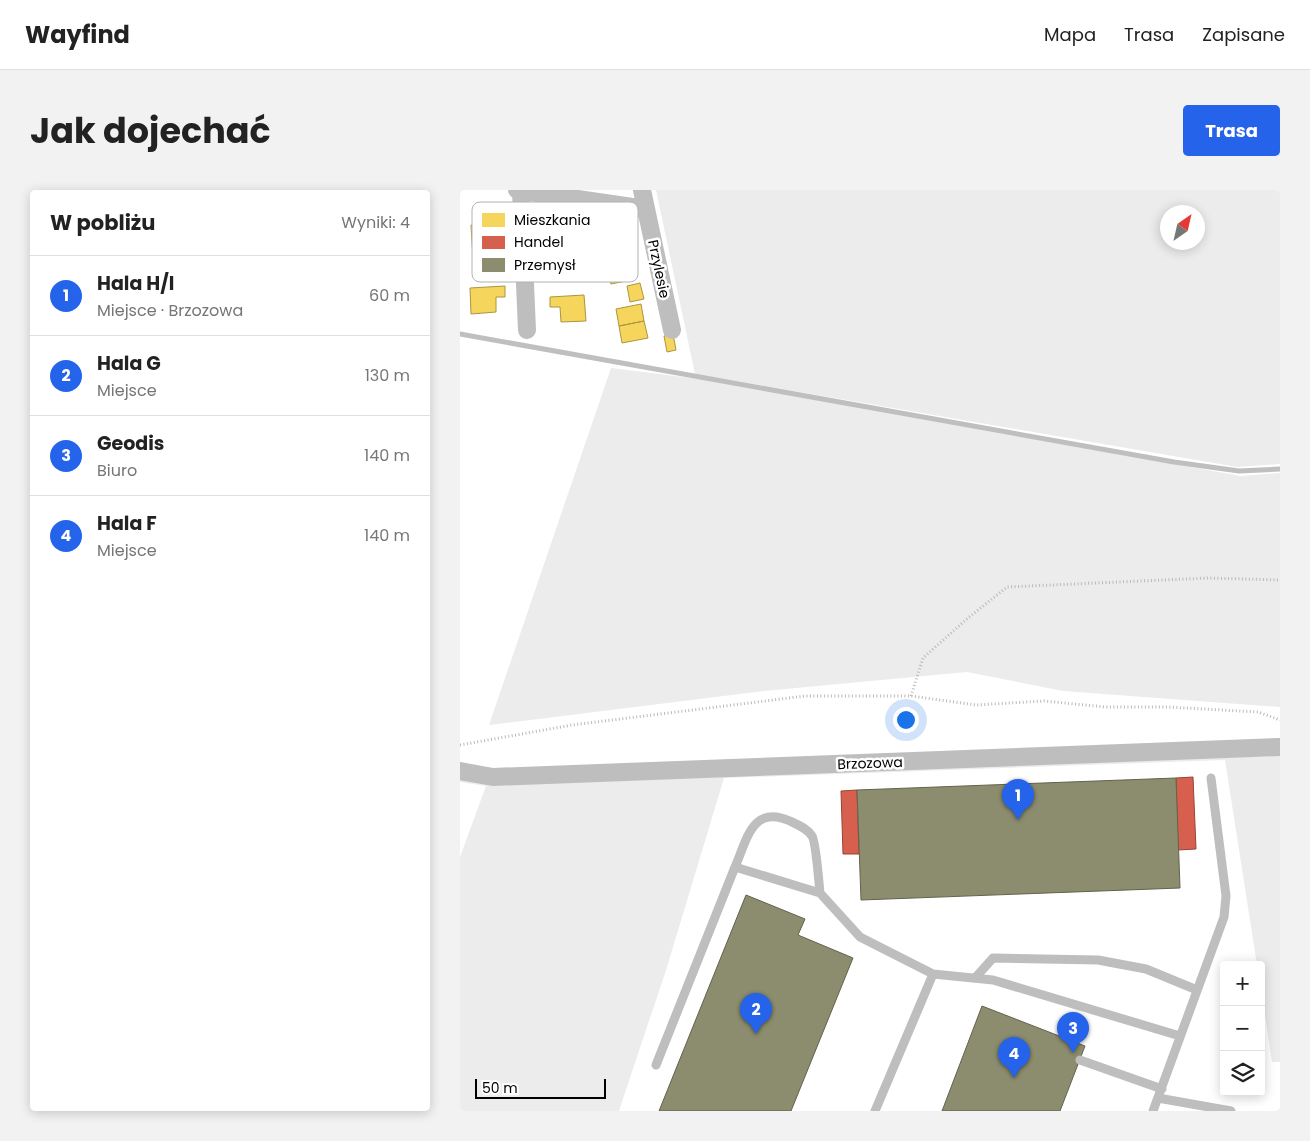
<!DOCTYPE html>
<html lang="pl">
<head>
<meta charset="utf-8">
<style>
	body { margin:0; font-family:Poppins,sans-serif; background:#f2f2f2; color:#222 }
	.controls { position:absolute; right:15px; bottom:15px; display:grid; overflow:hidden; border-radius:5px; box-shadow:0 2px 12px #0003 }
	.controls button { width:45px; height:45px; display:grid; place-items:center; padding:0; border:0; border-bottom:1px solid #e0e0e0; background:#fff; color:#222; font:25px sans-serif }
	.compass { position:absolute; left:700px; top:15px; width:45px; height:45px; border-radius:50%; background:#fff; box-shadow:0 2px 12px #0003; rotate:34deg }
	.scale { position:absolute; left:15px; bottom:12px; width:131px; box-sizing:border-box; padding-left:5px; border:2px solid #000; border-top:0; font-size:14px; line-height:18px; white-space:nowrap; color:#000; -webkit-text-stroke:4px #fff; paint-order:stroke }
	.you { position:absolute; left:445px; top:529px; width:18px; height:18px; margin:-12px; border:4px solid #fff; border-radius:50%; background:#1a73e8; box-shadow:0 0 0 8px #1a73e833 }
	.badge { display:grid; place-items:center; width:32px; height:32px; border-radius:50%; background:#2563eb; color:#fff; font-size:16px; font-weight:700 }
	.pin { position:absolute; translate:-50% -41px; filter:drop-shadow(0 1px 2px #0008) }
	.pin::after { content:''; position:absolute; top:26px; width:18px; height:15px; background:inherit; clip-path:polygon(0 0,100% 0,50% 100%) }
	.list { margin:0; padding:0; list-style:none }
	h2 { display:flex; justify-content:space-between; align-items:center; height:65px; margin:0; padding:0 20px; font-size:21px }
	h2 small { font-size:16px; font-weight:400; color:#767676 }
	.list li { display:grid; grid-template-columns:32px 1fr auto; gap:15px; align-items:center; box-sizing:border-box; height:80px; padding:0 20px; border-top:1px solid #e0e0e0 }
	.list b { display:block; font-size:19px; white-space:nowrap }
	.list p { margin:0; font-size:16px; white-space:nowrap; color:#767676 }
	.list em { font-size:16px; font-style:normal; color:#767676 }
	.icon { flex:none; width:28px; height:28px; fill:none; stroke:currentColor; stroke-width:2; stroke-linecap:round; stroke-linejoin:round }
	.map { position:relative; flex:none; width:820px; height:921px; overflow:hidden; border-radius:5px }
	header { display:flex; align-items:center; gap:30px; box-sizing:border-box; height:70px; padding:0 25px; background:#fff; border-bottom:1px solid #e0e0e0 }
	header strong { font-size:24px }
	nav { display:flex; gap:28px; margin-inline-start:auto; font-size:18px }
	.intro { display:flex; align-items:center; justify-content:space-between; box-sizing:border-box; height:120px; padding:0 30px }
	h1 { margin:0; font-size:35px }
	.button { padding:12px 22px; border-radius:5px; background:#2563eb; color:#fff; font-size:18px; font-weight:700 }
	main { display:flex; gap:30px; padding:0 30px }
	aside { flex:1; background:#fff; border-radius:5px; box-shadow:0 2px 12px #0003 }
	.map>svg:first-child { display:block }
</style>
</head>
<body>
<header>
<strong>Wayfind</strong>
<nav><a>Mapa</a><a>Trasa</a><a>Zapisane</a></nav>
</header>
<div class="intro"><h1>Jak dojechać</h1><a class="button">Trasa</a></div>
<main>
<aside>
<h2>W pobliżu<small>Wyniki: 4</small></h2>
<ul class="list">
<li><span class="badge">1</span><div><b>Hala H/I</b><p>Miejsce · Brzozowa</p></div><em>60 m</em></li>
<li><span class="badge">2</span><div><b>Hala G</b><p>Miejsce</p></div><em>130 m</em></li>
<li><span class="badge">3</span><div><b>Geodis</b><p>Biuro</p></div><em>140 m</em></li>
<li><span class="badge">4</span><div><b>Hala F</b><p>Miejsce</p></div><em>140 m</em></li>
</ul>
</aside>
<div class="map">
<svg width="820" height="921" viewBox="0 0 820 921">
	<rect width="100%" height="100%" fill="#fff"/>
	<path fill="#ececec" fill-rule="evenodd" d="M196,0H820V274L777,277L235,184ZM738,22V52H708V22Z
		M151,178L240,189L781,286L820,283V517L603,501L507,482L304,501L29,535Z
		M820,566V872H812L801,800V775H797L765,570L264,588L207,777L159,921H0V667L26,596L0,592V587Z"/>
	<path fill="#f6d55c" stroke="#ac9540" d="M40,25L41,33H36L37,50L12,52L11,35L26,34L25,26Z
		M37,50L38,68L42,67L43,76H28V68L13,69L12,52Z
		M172,73L176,89L151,94L147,78Z
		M180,93L184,109L170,112L167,96Z
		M45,96V107H36V122L11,124L10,98Z
		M124,105L126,131L101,132L100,117H90V107Z
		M181,114L184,131L159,136L156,119Z
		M184,131L188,148L162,153L159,136Z
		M213,144L216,160L207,162L204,146Z"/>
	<path fill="#d6604d" stroke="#964336" d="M733,587L736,659L718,660L716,588Z
		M397,600L399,664H383L381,601Z"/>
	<path fill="#8c8c6e" stroke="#62624d" d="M716,588L720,698L401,710L397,600Z
		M286,705L345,729L338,745L393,768L331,921H199Z
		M522,816L625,856L600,921H482Z"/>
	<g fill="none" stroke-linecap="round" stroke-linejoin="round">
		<path stroke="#bfbfbf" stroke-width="5" d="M0,144L714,272L779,281L820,279"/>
		<path stroke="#b9b9b9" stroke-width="3" stroke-dasharray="1 2.5" stroke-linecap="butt" d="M451,506L463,468L508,428L547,397L748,388L820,390
			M0,555L112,535L345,506H451L516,515L584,511L645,517H708L798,522L820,530"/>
		<path stroke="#bebebe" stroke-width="9" d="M275,677C287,650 292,614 330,631C338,635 347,638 352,646C356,652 359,694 360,703
			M515,788L533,768L638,770L686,779L737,800
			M620,870L702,899
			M196,875L275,677L360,703L400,747L473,784
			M698,908L771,921
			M415,921L473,784L533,790L720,846
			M693,921L764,727L766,706L751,588"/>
		<path stroke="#bebebe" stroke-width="18" d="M57,0L186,19
			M182,0L212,140
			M61,1L67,140
			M0,581L33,587L820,557"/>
	</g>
	<g text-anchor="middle" stroke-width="5" stroke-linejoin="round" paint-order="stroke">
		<g font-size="14" fill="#000" stroke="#fff">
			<text transform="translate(199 79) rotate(78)" y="5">Przylesie</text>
			<text transform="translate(410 573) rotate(-2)" y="5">Brzozowa</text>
		</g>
	</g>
	<rect x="12" y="12" width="166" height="80" rx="8" fill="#fff" stroke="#b2b2b2" stroke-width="1"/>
	<rect x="22" y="23" width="23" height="14" fill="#f6d55c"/>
	<rect x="22" y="46" width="23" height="13" fill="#d6604d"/>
	<rect x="22" y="68" width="23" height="14" fill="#8c8c6e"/>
	<g font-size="14" fill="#000">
		<text x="54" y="35">Mieszkania</text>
		<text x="54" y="57">Handel</text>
		<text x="54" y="80">Przemysł</text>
	</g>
</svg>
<div class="controls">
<button>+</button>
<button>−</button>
<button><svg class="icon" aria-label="layers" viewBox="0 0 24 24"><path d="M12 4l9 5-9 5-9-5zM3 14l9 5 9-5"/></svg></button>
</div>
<svg class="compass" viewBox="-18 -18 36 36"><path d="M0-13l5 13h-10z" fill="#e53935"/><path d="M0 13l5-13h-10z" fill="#767676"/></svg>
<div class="scale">50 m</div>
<div class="you"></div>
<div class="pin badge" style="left:558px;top:630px">1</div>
<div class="pin badge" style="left:296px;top:844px">2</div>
<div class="pin badge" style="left:613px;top:863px">3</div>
<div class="pin badge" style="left:554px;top:888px">4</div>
</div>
</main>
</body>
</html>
